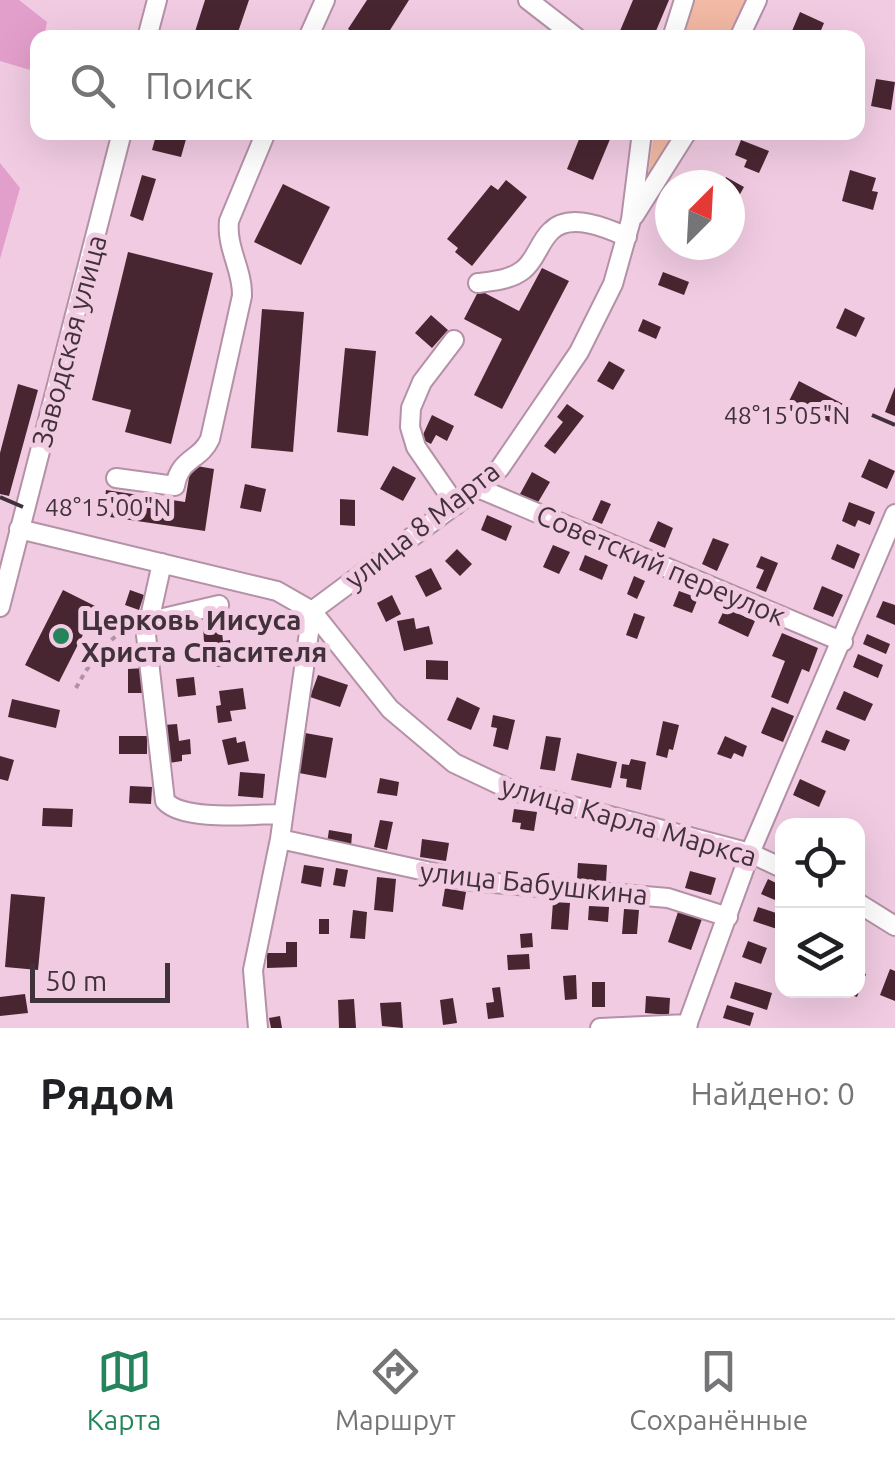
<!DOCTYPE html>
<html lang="ru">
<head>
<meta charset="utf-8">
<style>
	body { margin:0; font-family:Ubuntu,sans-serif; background:#f6f6f6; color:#202124 }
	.controls { position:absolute; right:30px; bottom:30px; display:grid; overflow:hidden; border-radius:20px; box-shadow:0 10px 40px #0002 }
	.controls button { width:90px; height:90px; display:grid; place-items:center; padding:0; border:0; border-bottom:2px solid #e0e0e0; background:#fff; color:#202124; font:50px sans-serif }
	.compass { position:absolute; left:655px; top:170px; width:90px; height:90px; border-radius:50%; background:#fff; box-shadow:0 10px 40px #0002; rotate:24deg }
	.scale { position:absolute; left:30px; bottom:25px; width:140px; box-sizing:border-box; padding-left:10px; border:5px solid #40313a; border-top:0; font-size:28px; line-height:35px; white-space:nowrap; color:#40313a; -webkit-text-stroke:8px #f1cbe2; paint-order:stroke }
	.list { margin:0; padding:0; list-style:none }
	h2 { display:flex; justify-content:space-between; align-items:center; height:130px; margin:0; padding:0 40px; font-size:42px }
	h2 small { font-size:32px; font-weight:400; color:#757577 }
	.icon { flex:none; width:55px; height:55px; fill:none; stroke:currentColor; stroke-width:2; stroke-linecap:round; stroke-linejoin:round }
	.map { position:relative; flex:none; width:895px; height:1028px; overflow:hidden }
	.search { position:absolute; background:#fff; box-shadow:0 10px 40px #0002; left:30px; right:30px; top:30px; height:110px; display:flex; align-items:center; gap:25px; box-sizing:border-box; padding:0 35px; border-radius:20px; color:#757577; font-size:38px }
	.sheet { height:290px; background:#fff }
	nav { display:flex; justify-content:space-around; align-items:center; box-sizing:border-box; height:140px; border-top:2px solid #e0e0e0; background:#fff; font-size:28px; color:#757577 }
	nav a { display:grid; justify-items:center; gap:5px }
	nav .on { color:#25845b }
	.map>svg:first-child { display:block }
</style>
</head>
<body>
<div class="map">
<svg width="895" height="1028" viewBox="0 0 895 1028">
	<rect width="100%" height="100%" fill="#f1cbe2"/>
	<path fill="#f2b9a4" d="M693,0H754L734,37L679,38Z
		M654,133H678L648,175Z"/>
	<path fill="#e39fcb" d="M0,0H19L47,22L44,37L38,38L37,72L0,61Z
		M0,163L20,188L0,259Z"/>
	<path fill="#482631" d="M205,0H249L236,38H193Z
		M367,0H409L385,38H360L348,29Z
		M633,0H669L653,38H617Z
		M800,12L824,23L819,35L813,32L808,38L792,31Z
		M876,79L895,82L891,110L871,106Z
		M157,132H188L181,157L152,150Z
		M582,132H613L593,180L567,169Z
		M741,140L769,151L759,173L744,167L747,160L735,155Z
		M850,170L876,178L872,191L878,192L873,210L842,201Z
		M142,175L156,179L143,221L130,216Z
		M726,177L744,187L730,212V185H721Z
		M506,180L527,197L472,266L455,252L458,248L447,239L491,185L498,190Z
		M283,184L330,207L301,265L254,242Z
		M128,252L213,273L171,444L125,432L131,410L92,400Z
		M542,268L569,281L502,409L474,395L502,339L464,319L479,290L519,311Z
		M663,272L689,282L684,295L658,285Z
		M845,308L865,318L856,337L836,328Z
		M262,309L304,312L293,452L251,448Z
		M431,315L448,330L432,348L415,333Z
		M643,319L661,327L656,339L638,331Z
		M345,348L376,351L368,436L337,432Z
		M609,361L625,370L613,390L597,381Z
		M799,381L847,406L837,426L812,413L807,422L793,414L797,405L789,401Z
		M18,384L38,390L9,496L0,494V453Z
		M895,387V416L885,412Z
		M567,404L584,416L555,454L544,446L563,422L557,417Z
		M432,415L454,426L447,441L436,435L431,444L421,439Z
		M869,459L895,471L887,489L861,477Z
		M191,465L214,469L205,531L103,516L106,490L185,502Z
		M393,466L416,478L403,501L380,489Z
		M532,472L550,482L537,504L520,494Z
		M245,484L266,489L261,512L240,508Z
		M340,499L355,500V526L340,525Z
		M601,500L611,504L602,524L592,520Z
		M849,502L875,512L870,525L858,520L855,527L842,521Z
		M487,515L512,526L506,541L481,530Z
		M658,521L673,528L665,548L649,541Z
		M713,538L729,544L717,571L702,564Z
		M837,544L860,554L854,569L831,559Z
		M553,545L570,552L559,574L543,567Z
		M457,549L472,564L460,576L445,561Z
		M585,555L608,565L602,580L579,570Z
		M761,556L778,563L766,592L756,588L764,570L756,567Z
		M431,568L442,589L426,597L415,576Z
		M634,576L645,581L637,599L627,594Z
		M822,586L843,595L833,617L813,609Z
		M63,590L97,607L59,682L25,665Z
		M130,590L144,595L139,610L125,605Z
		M679,591L698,598L692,613L673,606Z
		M392,595L401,614L386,622L377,603Z
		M883,601L895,605V625L876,617Z
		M725,608L755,621L748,637L718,623Z
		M634,613L645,617L637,639L626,635Z
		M414,618L416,629L429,626L433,644L404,651L397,621Z
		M221,624L223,641L230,640L232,665L215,667V659L205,660L203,625Z
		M782,633L818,648L809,672L802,669L788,704L771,697L785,661L772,656Z
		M867,634L890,644L886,654L863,644Z
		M858,654L883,665L878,678L853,667Z
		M426,660L448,661V680L426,679Z
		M145,668V693H128V669Z
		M318,675L348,685L340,707L310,697Z
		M194,677L196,695L178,697L176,679Z
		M243,688L246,709L230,711L232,721L218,723L216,706L221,705L219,691Z
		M844,691L873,704L865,721L836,709Z
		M457,697L480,708L471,730L447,720Z
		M12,699L60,710L56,728L8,717Z
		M772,707L794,716L783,742L761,733Z
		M493,715L515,720L508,750L493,746L497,728L491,727Z
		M663,721L679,725L673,750L669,749L667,758L656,755Z
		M177,724L179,741L190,739L191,754L182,755V761L169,763L164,725Z
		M826,730L850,740L845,751L821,742Z
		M305,733L333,738L326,778L299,773Z
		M119,736H147V754H119Z
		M546,736L561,738L555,771L540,769Z
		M725,736L747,746L743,757L734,753L731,759L717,754Z
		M236,737L237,743L245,741L249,761L228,765L222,740Z
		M577,753L617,762L611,788L571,780Z
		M0,756L14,760L8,781L0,779Z
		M631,759L646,762L641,790L626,787L627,779L620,778L622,764L629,765Z
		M240,772L265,774L263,798L238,796Z
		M380,778L399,782L397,796L377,793Z
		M800,779L826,791L819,807L793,795Z
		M130,786L152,787L151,804L129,803Z
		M43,808L73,809L72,827L42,826Z
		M514,809L537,812L534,831L520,829L521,823L512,822Z
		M380,820L393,822L387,850L374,847Z
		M329,830L352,834L351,847L327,843Z
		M422,839L449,843L446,861L420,857Z
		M578,863L607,865L606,882L577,880Z
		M304,865L324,868L321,887L301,883Z
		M336,868L348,870L345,887L333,885Z
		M690,871L716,878L711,895L685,888Z
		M377,877L396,879L393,912L374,910Z
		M768,879L782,886V903L761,894Z
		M445,888L466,892L463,910L442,906Z
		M11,894L45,897L38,970L5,967Z
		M553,902L570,903L568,930L551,929Z
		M589,906L609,907L608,922L588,920Z
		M758,907L782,915L780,930L753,921Z
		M624,909L639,910L637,934H622Z
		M353,910L367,912L365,939L350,938Z
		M678,912L702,919L691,950L668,942Z
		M319,919H329V934H319Z
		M532,933L533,947L521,948L520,934Z
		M748,941L767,948L761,964L742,957Z
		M286,942H297V967L267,968V953H286Z
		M529,954L530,969L508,970L507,955Z
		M890,969L895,971V1001L880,995Z
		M858,971L866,974L857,997L840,991H858Z
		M576,975L577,999L565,1000L563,976Z
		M592,982H605V1007H592Z
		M735,982L772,993L767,1010L730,998Z
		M500,987L504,1017L488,1019L486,1003L494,1002L492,988Z
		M25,994L28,1013L0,1016V997Z
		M646,996L670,998L669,1015L645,1013Z
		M453,998L457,1023L443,1025L440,1000Z
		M354,999L356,1028H339L338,1000Z
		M401,1002L403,1028L382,1026L380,1003Z
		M727,1005L754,1013L750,1026L723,1018Z
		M280,1016L282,1028H271L269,1018Z"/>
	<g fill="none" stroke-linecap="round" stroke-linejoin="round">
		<defs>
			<path id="minor" d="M528,0L577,38
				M147,38L157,0
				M308,38L325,0
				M672,38L684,0
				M739,38L757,0
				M634,216L687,132
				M478,283C493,281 510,280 523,270C536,260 539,242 551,231C570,212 607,228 627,237
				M454,340L422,382L411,408L410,427L416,447L456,505
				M116,478L175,486C180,457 200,461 210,439L242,296C243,270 226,248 229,221L266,132
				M478,488L843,642
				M19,529L277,591L312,611L390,709L454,763L511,790L750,853L782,868
				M162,563L146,635L165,801C183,822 255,814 283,814
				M0,607L122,132
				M142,623L219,605
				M280,839L471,881L668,898L728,917
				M858,903L895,926
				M258,1028L253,970L280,839L312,611L478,488L500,468L579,352L613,284L631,220L642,132
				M600,1028L688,1024
				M686,1028L750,853L895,514"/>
		</defs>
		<use href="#minor" stroke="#b491a7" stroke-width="22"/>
		<path stroke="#ae91a2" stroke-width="4" stroke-dasharray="5 5" stroke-linecap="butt" d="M76,688C89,664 104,642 128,628"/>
		<use href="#minor" stroke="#fff" stroke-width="18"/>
	</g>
	<path fill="none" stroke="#40313a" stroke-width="4" d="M872,415L895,425M0,497L23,507"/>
	<circle fill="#25845b" stroke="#f1cbe2" stroke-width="4" cx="61" cy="636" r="10"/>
	<g text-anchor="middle" stroke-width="10" stroke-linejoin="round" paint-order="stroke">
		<g font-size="28" fill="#40313a" stroke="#f1cbe2">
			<text transform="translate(69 341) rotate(-75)" y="10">Заводская улица</text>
			<text transform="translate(422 525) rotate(-38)" y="10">улица 8 Марта</text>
			<text transform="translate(661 565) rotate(23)" y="10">Советский переулок</text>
			<text transform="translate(629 821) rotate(16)" y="10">улица Карла Маркса</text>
			<text transform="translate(534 883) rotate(6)" y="10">улица Бабушкина</text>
		</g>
		<g font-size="28" font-weight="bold" fill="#40313a" stroke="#f1cbe2" text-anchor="start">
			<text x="81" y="630">Церковь Иисуса<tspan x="81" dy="32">Христа Спасителя</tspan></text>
		</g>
	</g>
	<g font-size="25" text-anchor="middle" fill="#40313a" stroke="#f1cbe2" stroke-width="10" stroke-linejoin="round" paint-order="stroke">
		<text x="787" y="424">48°15'05"N</text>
		<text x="108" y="516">48°15'00"N</text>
	</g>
</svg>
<div class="controls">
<button><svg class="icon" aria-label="locate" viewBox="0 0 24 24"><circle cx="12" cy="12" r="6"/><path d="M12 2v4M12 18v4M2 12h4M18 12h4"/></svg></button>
<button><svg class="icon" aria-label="layers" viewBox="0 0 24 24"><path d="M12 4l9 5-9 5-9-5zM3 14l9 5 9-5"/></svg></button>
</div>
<svg class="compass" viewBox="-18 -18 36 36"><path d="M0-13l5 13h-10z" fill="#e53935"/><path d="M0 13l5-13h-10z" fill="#757577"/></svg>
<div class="scale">50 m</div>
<div class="search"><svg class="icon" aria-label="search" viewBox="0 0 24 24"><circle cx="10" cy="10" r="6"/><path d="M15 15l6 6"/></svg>Поиск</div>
</div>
<section class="sheet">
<h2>Рядом<small>Найдено: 0</small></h2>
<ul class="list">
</ul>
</section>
<nav>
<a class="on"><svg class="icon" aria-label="map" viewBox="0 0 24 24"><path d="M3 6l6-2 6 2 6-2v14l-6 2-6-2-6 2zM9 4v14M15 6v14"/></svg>Карта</a>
<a><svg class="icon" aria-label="directions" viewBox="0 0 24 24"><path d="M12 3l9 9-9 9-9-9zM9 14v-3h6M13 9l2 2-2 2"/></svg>Маршрут</a>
<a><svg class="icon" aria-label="saved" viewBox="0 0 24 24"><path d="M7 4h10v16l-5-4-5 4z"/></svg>Сохранённые</a>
</nav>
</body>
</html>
